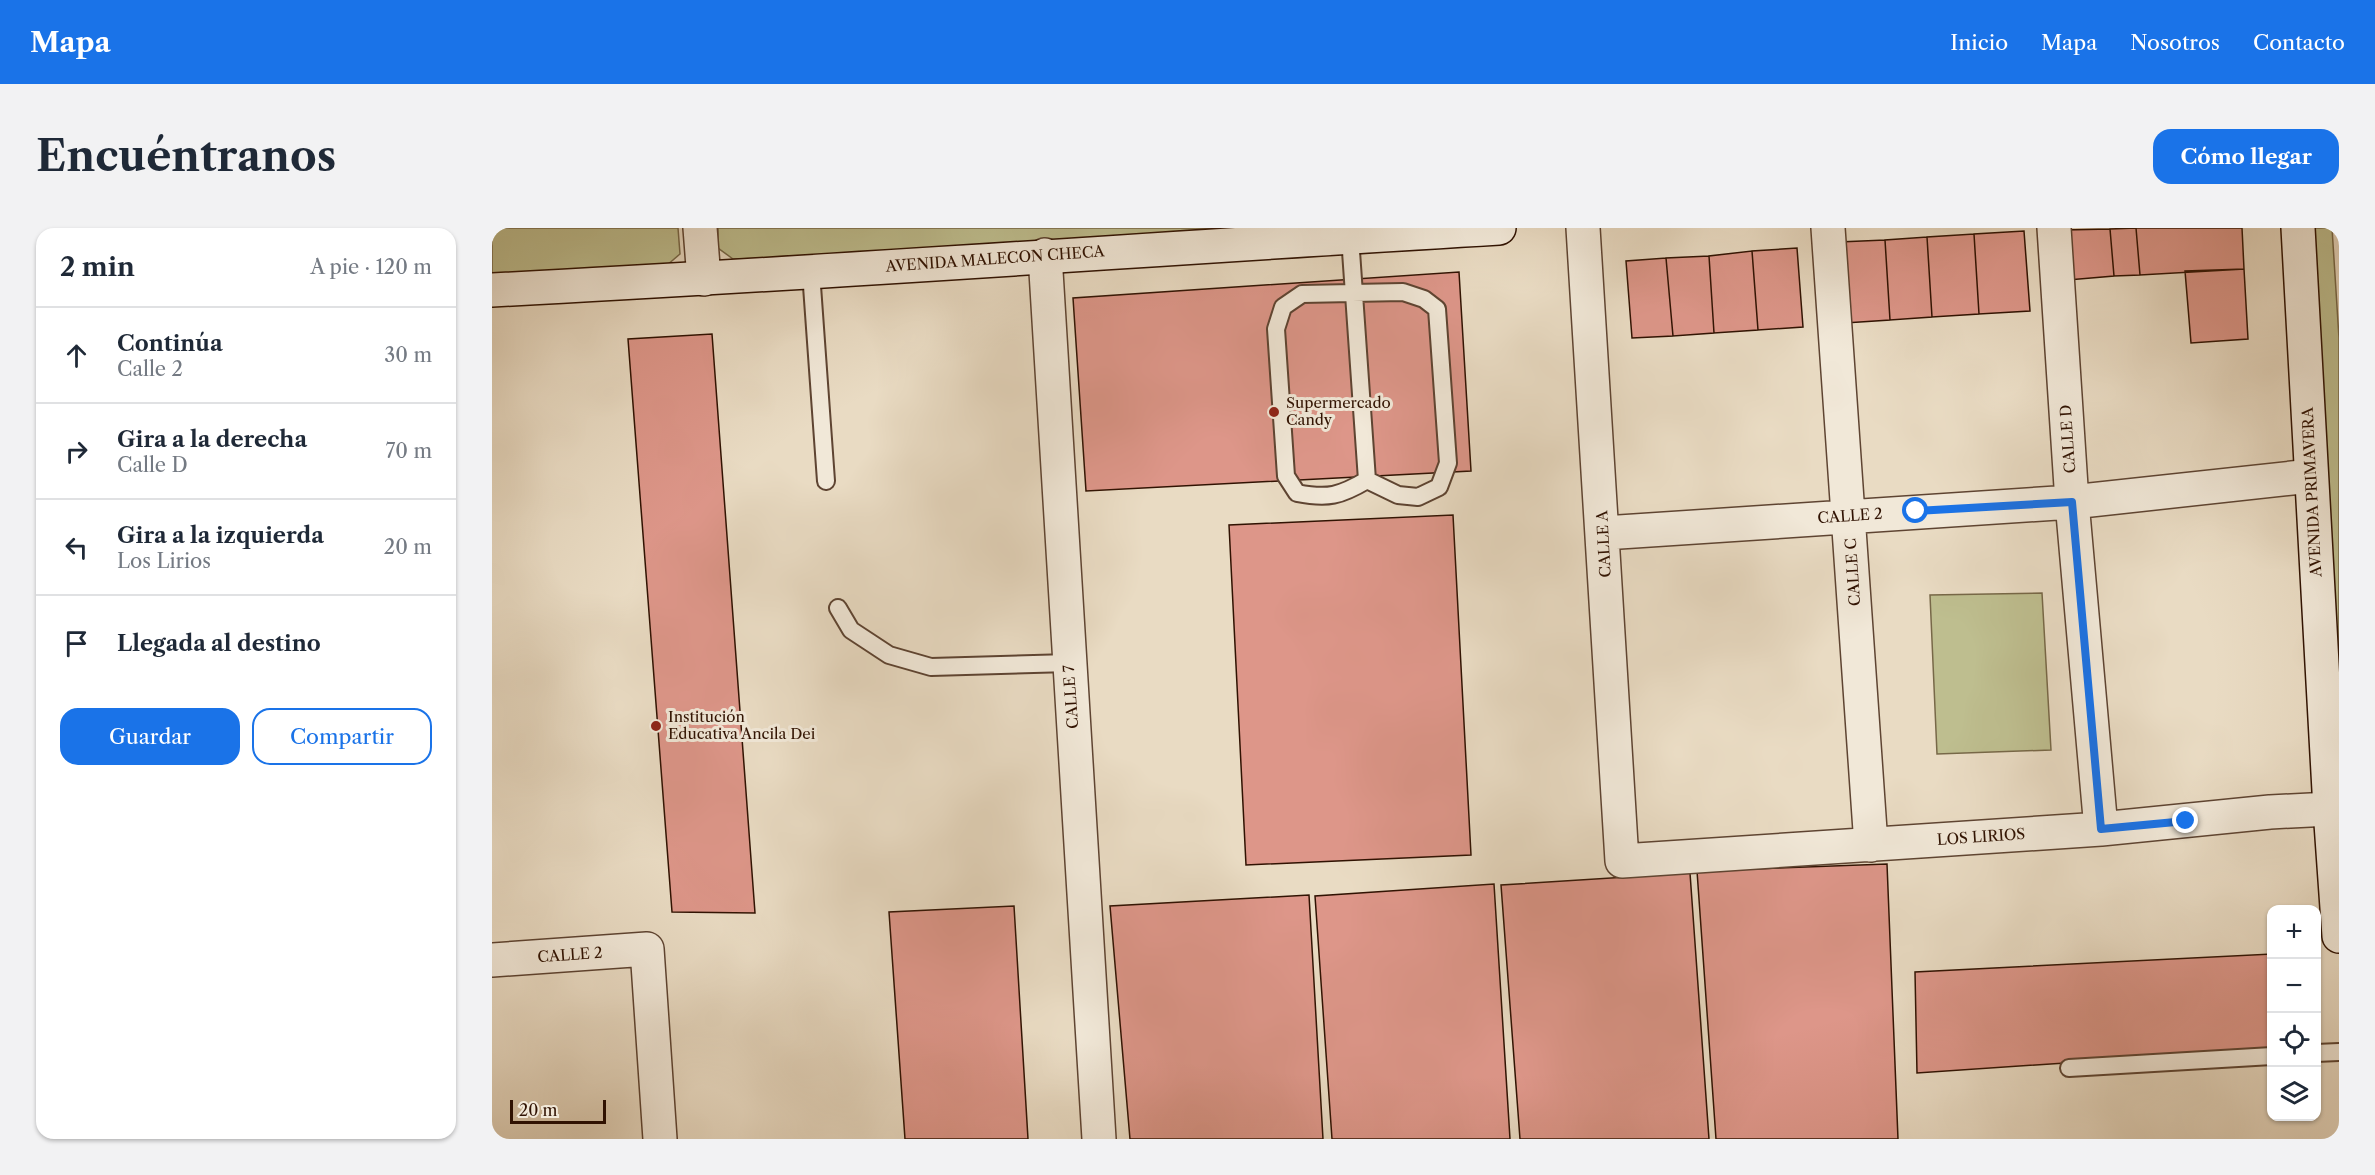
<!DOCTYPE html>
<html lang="es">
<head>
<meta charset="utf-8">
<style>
	body { margin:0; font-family:"Libre Caslon Text",serif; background:#f2f2f3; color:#1f2937 }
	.controls { position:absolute; right:18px; bottom:18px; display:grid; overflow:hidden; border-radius:12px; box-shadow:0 2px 4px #0004 }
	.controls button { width:54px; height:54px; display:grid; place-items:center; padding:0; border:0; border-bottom:2px solid #e0e1e3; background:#fff; color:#1f2937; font:30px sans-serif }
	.scale { position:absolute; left:18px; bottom:15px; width:96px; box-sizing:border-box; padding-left:6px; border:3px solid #301202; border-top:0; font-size:16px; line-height:21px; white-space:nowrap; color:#301202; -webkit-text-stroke:4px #f1e8d8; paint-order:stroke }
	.stop { position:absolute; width:18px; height:18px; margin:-14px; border:4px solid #1a73e8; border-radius:50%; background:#fff }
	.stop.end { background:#1a73e8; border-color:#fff; box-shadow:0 2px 6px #0008 }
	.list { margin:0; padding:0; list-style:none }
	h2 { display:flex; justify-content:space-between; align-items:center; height:78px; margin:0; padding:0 24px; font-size:26px }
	h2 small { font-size:20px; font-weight:400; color:#747a83 }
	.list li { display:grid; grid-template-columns:39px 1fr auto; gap:18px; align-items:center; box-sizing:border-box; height:96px; padding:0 24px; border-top:2px solid #e0e1e3 }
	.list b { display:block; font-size:22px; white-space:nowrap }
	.list p { margin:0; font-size:20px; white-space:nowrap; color:#747a83 }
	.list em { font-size:20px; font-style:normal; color:#747a83 }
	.actions { display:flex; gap:12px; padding:18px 24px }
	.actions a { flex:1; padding:14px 0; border:2px solid #1a73e8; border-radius:18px; text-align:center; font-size:21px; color:#1a73e8 }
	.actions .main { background:#1a73e8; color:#fff }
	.icon { flex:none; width:33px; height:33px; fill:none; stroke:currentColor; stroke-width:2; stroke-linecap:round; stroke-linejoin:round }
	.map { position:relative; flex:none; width:1847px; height:911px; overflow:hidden; border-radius:18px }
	header { display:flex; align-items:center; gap:36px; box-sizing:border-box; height:84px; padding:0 30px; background:#1a73e8; color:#fff }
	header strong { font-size:28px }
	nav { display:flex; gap:33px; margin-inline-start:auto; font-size:21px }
	.intro { display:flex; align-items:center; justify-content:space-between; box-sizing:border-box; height:144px; padding:0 36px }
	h1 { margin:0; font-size:42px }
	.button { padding:15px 27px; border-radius:18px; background:#1a73e8; color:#fff; font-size:21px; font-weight:700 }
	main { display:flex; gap:36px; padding:0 36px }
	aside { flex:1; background:#fff; border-radius:18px; box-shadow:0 2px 4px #0004 }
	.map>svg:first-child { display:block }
</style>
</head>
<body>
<header>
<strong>Mapa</strong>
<nav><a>Inicio</a><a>Mapa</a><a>Nosotros</a><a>Contacto</a></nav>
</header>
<div class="intro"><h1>Encuéntranos</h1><a class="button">Cómo llegar</a></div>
<main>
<aside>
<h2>2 min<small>A pie · 120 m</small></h2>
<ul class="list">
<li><svg class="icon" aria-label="ahead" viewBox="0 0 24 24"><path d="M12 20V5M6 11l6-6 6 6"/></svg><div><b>Continúa</b><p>Calle 2</p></div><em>30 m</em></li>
<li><svg class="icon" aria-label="right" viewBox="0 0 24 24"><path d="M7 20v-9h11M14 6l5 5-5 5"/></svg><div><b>Gira a la derecha</b><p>Calle D</p></div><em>70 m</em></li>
<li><svg class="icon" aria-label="left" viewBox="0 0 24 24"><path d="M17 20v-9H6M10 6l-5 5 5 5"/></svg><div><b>Gira a la izquierda</b><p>Los Lirios</p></div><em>20 m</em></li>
<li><svg class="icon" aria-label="arrive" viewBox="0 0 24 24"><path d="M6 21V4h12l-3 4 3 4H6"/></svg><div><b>Llegada al destino</b></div></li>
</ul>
<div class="actions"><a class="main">Guardar</a><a>Compartir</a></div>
</aside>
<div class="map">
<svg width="1847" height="911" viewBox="0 0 1847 911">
	<rect width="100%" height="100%" fill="#e9dbc3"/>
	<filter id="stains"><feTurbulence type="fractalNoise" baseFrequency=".00333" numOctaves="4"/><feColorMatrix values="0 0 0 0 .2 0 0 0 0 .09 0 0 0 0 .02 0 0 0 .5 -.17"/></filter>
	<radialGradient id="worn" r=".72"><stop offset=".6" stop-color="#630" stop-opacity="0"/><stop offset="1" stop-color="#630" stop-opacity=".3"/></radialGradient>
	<path fill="#bebe8f" stroke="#776848" stroke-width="1.5" d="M0,0H186L188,26L174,38L0,48Z
		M226,0H810L322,29L241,31L226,20Z
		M1817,0H1840L1847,110V498Z
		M1550,365L1559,522L1445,526L1438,367Z"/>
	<path fill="#dd9689" stroke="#301202" stroke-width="1.5" d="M1644,0L1648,47L1622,48L1618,1Z
		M1644,0H1750L1752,41L1648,47Z
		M1618,1L1622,48L1576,52L1572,2Z
		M1532,3L1538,83L1487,86L1482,6Z
		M1482,6L1487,86L1440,89L1435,9Z
		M1435,9L1440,89L1398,92L1393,12Z
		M1393,12L1398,92L1353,95L1347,14Z
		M1305,20L1311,99L1266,102L1260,23Z
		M1260,23L1266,102L1222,105L1217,28Z
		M1217,28L1222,105L1181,108L1174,30Z
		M1174,30L1181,108L1140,110L1134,33Z
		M1752,41L1756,111L1699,115L1693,43Z
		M967,44L979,243L594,263L581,70Z
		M220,106L263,685L180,684L136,111Z
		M961,287L979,627L754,637L737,297Z
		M1395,636L1406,911H1224L1205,643Z
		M1198,645L1217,911H1028L1009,657Z
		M1002,656L1018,911H840L823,668Z
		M817,667L831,911H638L618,678Z
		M522,678L536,911H413L397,684Z
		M1780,726V821L1425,845L1423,744Z"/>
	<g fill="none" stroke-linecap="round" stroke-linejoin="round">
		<defs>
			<path id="lane" d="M858,9L875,252
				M319,44L334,253
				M911,64L932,71L945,81L956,235L947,259L926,269L906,267L875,252C848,268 836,271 805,265L794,248L784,101L791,79L810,66Z
				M346,380L359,402L397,427L439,439L577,435
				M1824,825L1847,824
				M1577,840L1780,828"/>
			<path id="street" d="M208,0L212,51
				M1091,0L1130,633L1609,601L1778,584L1838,581L1847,583
				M1336,0L1379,617
				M1562,0L1580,274L1609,601
				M553,27L607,911
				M1112,305L1580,274L1819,248
				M0,732L155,721L168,911"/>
			<path id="secondary" d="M1806,0L1838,581L1847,708
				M0,62C336,45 671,20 1007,0"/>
		</defs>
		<use href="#lane" stroke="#5e4432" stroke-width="20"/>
		<use href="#street" stroke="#5e4432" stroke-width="36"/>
		<use href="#secondary" stroke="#301202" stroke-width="36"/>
		<use href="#lane" stroke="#f1e8d8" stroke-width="16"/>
		<use href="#street" stroke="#f1e8d8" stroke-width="33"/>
		<use href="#secondary" stroke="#f1e8d8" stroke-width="33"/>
	</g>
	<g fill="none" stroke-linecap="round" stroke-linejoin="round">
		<path stroke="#1a73e8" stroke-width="8" d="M1424,283L1580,274L1609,601L1694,593"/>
	</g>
	<g fill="#8f2418" stroke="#f1e8d8" stroke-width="2">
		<circle cx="782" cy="184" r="6"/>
		<circle cx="164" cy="498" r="6"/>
	</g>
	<g text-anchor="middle" stroke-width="6" stroke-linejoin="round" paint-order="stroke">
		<g font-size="15" fill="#301202" stroke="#f1e8d8">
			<text transform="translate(503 31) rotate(-4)" y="5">AVENIDA MALECON CHECA</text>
			<text transform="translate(1576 211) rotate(-94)" y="5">CALLE D</text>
			<text transform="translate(1820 264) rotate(-93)" y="5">AVENIDA PRIMAVERA</text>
			<text transform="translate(1358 288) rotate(-4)" y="5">CALLE 2</text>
			<text transform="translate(1112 316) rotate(-93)" y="5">CALLE A</text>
			<text transform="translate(1361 344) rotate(-94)" y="5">CALLE C</text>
			<text transform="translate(579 469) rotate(-94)" y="5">CALLE 7</text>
			<text transform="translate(1489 609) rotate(-4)" y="5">LOS LIRIOS</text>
			<text transform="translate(78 727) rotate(-4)" y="5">CALLE 2</text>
		</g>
		<g font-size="15" fill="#301202" stroke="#f1e8d8" text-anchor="start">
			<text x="794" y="180">Supermercado<tspan x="794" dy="17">Candy</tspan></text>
			<text x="176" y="494">Institución<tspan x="176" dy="17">Educativa Ancila Dei</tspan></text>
		</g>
	</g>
	<rect width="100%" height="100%" filter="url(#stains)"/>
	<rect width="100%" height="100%" fill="url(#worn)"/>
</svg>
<div class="controls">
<button>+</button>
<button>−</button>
<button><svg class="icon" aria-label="locate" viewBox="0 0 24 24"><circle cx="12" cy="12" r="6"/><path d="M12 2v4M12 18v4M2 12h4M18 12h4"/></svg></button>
<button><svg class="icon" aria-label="layers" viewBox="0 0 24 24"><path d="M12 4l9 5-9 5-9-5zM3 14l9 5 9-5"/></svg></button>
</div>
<div class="scale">20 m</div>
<div class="stop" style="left:1424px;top:283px"></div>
<div class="stop end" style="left:1694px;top:593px"></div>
</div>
</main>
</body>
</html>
